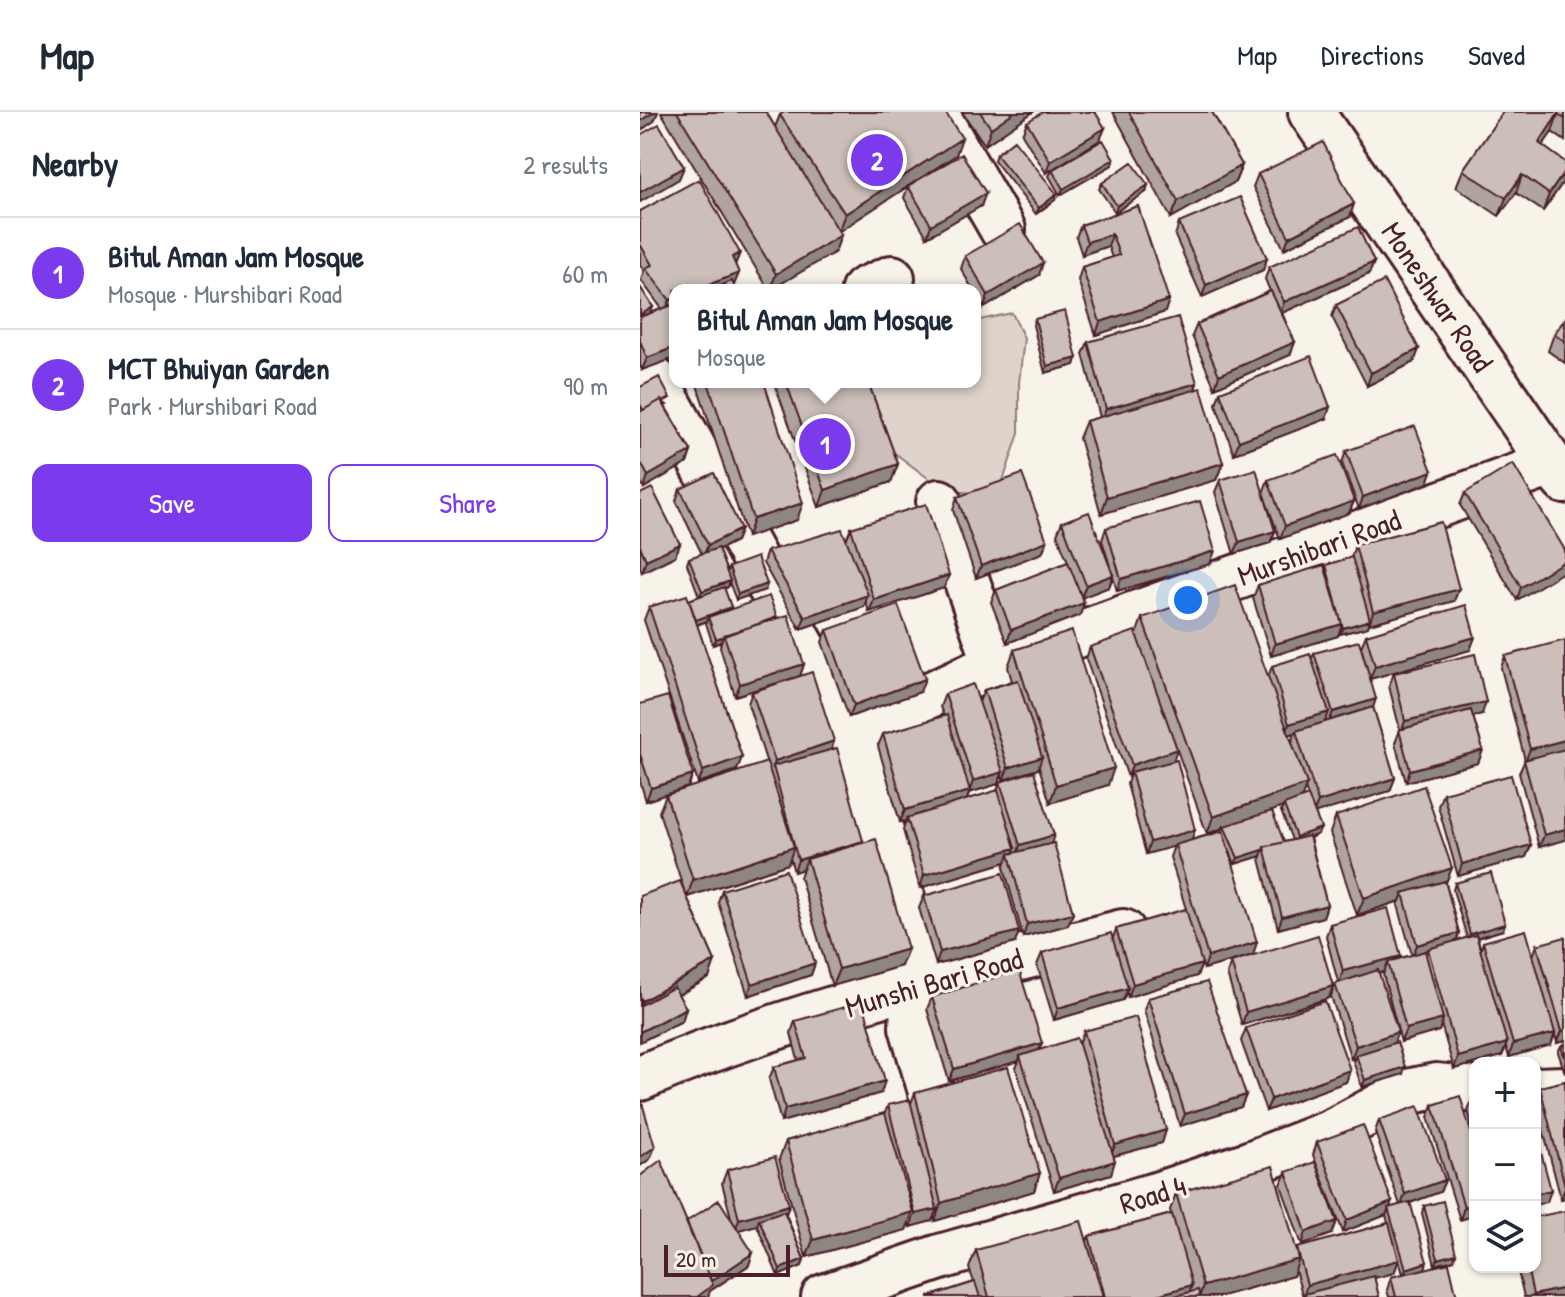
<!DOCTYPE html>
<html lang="en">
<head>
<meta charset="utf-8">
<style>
	body { margin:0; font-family:"Patrick Hand",sans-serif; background:#f6f6f7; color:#1f2937 }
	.controls { position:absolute; right:24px; bottom:24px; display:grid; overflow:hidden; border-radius:16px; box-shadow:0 2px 6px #0004 }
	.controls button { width:72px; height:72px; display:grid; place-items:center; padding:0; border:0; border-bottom:2px solid #e0e1e3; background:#fff; color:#1f2937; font:40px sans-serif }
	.scale { position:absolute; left:24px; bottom:20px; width:126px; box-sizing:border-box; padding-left:8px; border:4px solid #4a1f2b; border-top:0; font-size:22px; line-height:28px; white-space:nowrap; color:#4a1f2b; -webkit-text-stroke:6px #f7f3e8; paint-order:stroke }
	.you { position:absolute; left:548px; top:488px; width:28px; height:28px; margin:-20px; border:6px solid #fff; border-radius:50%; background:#1a73e8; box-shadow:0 0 0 12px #1a73e833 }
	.badge { display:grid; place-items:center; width:52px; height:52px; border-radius:50%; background:#7c3aed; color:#fff; font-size:26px; font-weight:700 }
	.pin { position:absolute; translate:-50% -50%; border:4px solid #fff; box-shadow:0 2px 8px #0006 }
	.popup { position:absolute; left:29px; top:172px; width:312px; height:104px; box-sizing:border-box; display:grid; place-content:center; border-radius:16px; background:#fff; filter:drop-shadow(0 2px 6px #0005); font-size:26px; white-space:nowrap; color:#747a83 }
	.popup b { font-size:30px; color:#1f2937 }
	.popup::after { content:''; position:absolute; left:50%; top:100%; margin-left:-16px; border:16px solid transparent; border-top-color:#fff }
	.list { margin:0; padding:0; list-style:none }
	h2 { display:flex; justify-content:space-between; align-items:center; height:104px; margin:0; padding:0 32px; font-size:34px }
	h2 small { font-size:26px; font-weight:400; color:#747a83 }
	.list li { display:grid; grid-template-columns:52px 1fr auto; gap:24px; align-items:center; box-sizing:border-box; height:112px; padding:0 32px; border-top:2px solid #e0e1e3 }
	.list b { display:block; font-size:30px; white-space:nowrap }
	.list p { margin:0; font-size:26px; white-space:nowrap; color:#747a83 }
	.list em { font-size:26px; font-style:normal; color:#747a83 }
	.actions { display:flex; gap:16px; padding:24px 32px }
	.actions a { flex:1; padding:18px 0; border:2px solid #7c3aed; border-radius:16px; text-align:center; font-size:28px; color:#7c3aed }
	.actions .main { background:#7c3aed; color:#fff }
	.icon { flex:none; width:44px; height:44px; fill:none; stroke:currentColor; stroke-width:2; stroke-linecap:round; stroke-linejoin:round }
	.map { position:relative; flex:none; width:925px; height:1185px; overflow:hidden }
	header { display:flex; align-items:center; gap:48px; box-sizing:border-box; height:112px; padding:0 40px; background:#fff; border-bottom:2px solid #e0e1e3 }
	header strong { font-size:38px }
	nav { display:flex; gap:44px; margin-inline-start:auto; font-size:28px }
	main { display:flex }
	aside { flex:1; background:#fff }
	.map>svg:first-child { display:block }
</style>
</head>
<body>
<header>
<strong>Map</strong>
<nav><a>Map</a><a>Directions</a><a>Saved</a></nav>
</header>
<main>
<aside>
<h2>Nearby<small>2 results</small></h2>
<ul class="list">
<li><span class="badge">1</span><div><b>Bitul Aman Jam Mosque</b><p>Mosque · Murshibari Road</p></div><em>60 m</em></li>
<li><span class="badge">2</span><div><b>MCT Bhuiyan Garden</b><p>Park · Murshibari Road</p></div><em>90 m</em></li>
</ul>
<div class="actions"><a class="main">Save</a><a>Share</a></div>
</aside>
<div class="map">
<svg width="925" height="1185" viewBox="0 0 925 1185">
	<rect width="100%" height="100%" fill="#f7f3e8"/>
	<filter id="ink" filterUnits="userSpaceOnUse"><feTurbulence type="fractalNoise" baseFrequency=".0125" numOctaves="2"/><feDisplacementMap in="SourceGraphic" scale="16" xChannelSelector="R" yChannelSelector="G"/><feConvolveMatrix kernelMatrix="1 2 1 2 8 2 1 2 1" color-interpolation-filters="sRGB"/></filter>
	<g filter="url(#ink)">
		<path fill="#ded4cc" stroke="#947a7c" stroke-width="2" d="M372,201L384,226L379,271V321L362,372L350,383L304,378L252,339L219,270H335V209Z"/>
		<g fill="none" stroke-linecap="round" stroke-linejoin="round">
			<defs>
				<path id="minor" d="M295,0L363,118
					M671,0L911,352L925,369
					M224,178L252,166
					M17,270L210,620L288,869
					M299,390L356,552
					M210,620L356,552L911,352
					M274,874L272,915L292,983
					M0,966C154,900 321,861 483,820
					M895,978L925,977
					M184,1185L300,1145L516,1083L609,1052L692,1020L767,980L796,974L835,978"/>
			</defs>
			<use href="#minor" stroke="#4a1f2b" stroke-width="50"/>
			<use href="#minor" stroke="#f7f3e8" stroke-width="44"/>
		</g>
		<path fill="#afa49f" stroke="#4a1f2b" stroke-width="2" fill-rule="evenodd" d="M21,0H126L135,15L140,3L316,43L276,69L341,94L287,125L264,86L268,74L199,119L201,123L195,140L129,178Z
			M322,0H393L345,33Z
			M473,0H572L602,53L595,70L531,106Z
			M863,0H925V29L912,20L902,34L925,50V65L923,70L903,99L876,81L859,104L816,75L823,58Z
			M387,10L460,28L406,61L382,22Z
			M356,42L417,82L415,88L396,102L354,48Z
			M474,47L472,53L420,83L409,64L412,58Z
			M618,62L710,105L644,137L613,75Z
			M462,71L506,80L475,100L459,77Z
			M498,94L525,200L456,223L438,168L442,155L472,146L468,134L442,143L436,125L441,113Z
			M0,99L100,141L2,258L0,253V175L13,195L10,201L22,197L1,168L4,159L0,153Z
			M539,111L627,146L623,158L562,185L535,124Z
			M325,144L399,163L344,196L335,181V178H333L321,157Z
			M734,150L729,162L642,201L655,230L650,243L575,276L552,224L557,212L630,179L625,167L629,155Z
			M696,193L779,237L774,250L727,274L692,205Z
			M395,207L437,246L435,253L405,261L393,213Z
			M925,207V251L908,239L914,222Z
			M448,230L557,271L555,278L583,351L576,368L461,402L439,326L446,309L460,305L443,242Z
			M56,270H124L157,408L107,425Z
			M134,270H228L258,352L251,370L179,395Z
			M0,275L27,293L25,294L51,339L47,351L4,376L0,369Z
			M580,280L686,307L594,342L576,292Z
			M706,339L792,359L788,371L719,397L702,351Z
			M580,368L635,419L630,431L594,442L575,380Z
			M628,368L714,389L709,401L640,427L623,381Z
			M40,377L101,417L96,429L78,438L87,460L89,455L127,472L125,478L96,488L89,470L88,475L84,477L91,495L90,497L137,505L164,552L160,564L95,584L80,535L81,530L73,533L66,511L67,509L57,513L102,645L97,658L58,671L4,508L9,495L49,488L59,484L47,452L49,446L62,442L36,389Z
			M825,381L925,438L877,488L820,393Z
			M0,382L40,432L35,444L2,460L0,456Z
			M317,385L407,429L402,441L336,466L313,398Z
			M422,410L469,451L462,428L466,416L570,452L477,479L473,465L469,475L442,485L444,491L440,503L367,531L351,490L356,478L428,450L417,422Z
			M211,416L309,463L304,476L229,500L226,490L224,495L160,517L123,451L127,439L206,428Z
			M715,433L814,489L729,512L728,515L700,522V519L698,524L631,544L613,486L618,473L685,455L686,453L711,446Z
			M502,506L628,565L632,554L672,546L674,541L733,595L755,666L750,679L675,701L678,722L670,726L687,793L683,805L638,817L620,747L621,744L595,752L589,737L613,843L564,857L562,852L557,864L488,885L486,879L483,888L414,908L397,853L402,841L473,826L476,817L546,797L530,745L534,734L506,742L487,672L489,665H488L446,547L450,535L496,523ZM655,621L652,630L649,623ZM537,638L567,722L583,716L582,719L551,728L533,649ZM665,676L668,684L661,686ZM643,695L641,699L652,728L644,730L625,701Z
			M187,518L280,580L209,605L182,530Z
			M726,523L835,525L830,538L730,567L721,535Z
			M374,538L468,673L410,691L399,655L398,657L363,668L362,663L358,672L329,681L326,688L357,679L360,670L411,732L433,801L428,813L383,825L364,755L366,750L280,776L263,718L266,709L260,710L238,634L243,622L304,604L300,595L305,582L339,590L344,578L372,569L368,555Z
			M865,544L925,728L899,735L879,661L885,648L861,556Z
			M754,561L842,602L833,604L843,638L838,651L766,670L755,631L760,618L749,574Z
			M112,580L194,629L191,638L223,729L222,731L261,854L192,874L160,765L163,757L154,760L150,746L148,752L47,785L75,849L69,866L38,883L46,896L42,909L0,930V784L45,781L19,700L26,683L130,661L108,592Z
			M0,592L53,663L48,675L6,689L0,669Z
			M803,681L891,733L886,745L818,764L798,694Z
			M696,704L806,772L819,821L817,828L827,826L813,778L815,771L863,818L837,826L841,837L843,830L893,844L897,833L925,929L917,931L915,922L911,933L869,945L866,935L862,944L814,957L801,912L799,919L761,930L743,862L744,860L739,861L754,931L763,962L722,975L713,949L715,946L711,947L691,884L695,872L698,870L686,824L690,812L761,844V846L772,843L758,793L760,789L717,803L690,721Z
			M82,778L175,851L171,863L108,884L78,790Z
			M284,784L375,831L296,853L279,796Z
			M591,850L689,886L602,913L587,862Z
			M292,885L399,938L439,932L444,919L526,1018L522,1031L474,1044L471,1062L414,1079L376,956L379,949L309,969L287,897Z
			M508,886L606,983L601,995L540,1014L504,898Z
			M155,909L241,981L141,1010L129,967L134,955L158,948L151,921Z
			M606,916L710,958L706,970L626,999L601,929Z
			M925,932V961L918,940L921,934Z
			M925,969V1086L921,1087L895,987L900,975Z
			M275,981L400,1061L394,1079L295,1109L294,1105L292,1109L270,1115L269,1110L266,1118L166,1145L139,1047L146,1029L245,1001L248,993L271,991Z
			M835,986V1027L828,999L832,987Z
			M793,993L835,1103L820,1108L788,1005Z
			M739,1008L805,1068L800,1080L770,1091L785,1157L817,1185H749L747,1178L751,1165L763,1162L753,1127L759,1148L754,1161L734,1166L739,1185H663L655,1158L653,1164L578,1185H288L334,1170L329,1156L336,1138L447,1129L449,1124L531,1102L530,1098L536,1081L657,1137L748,1111L746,1103L703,1120L673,1043L677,1030L750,1096L760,1093L735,1020Z
			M87,1058L149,1093L146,1102L164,1147L162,1154L138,1164L117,1113L98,1118L109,1153L70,1179L46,1110L92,1109L82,1071Z
			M646,1060L697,1109L692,1122L662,1133L641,1073Z
			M784,1094L814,1148L795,1153L782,1101Z
			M877,1155H895L925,1185H884Z"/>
		<path fill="#8f8682" stroke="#4a1f2b" stroke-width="2" d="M14,0H18L14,9L0,19V9Z
			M374,0H393L345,33L351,16Z
			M918,2L912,20L892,49L899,31Z
			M465,16L460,28L406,61L410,49Z
			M322,26L316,43L198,120L205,102Z
			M474,47L472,53L420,83L423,77Z
			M602,53L595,70L531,106L538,89Z
			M44,55L39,67L0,90V80Z
			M925,59L923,70L903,99L909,82Z
			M882,63L876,81L859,104L866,86Z
			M508,73L506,80L475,100L477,94Z
			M346,81L341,94L287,125L291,113Z
			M417,82L415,88L396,102L399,96Z
			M714,92L710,105L644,137L649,125Z
			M472,122L468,134L442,143L447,130Z
			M201,123L195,140L130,178L136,162Z
			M100,141L95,153L92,145Z
			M627,146L623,158L562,185L566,173Z
			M734,150L729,162L640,202L644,190Z
			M403,151L399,163L344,196L348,183Z
			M99,161L94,173L82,178H55Z
			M35,186V197L25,200L30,188Z
			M529,188L525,200L456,223L460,210Z
			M13,195L10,202L0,208V203Z
			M655,230L650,243L575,276L579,263Z
			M35,235V246L2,258L7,246Z
			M779,237L774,250L727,274L731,261Z
			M437,246L435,253L405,261L407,254Z
			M557,271L552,284L461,309L466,297Z
			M690,295L686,307L594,342L599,329Z
			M51,339L47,351L4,376L8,364Z
			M583,351L576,368L461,402L467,385Z
			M258,352L251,370L179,395L185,378Z
			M792,359L788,371L719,397L723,385Z
			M714,389L709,401L640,427L645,414Z
			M163,391L157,408L107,425L113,407Z
			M101,417L96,429L63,445L68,433Z
			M635,419L630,431L594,442L599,430Z
			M407,429L402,441L336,466L341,454Z
			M40,432L35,444L2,460L6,448Z
			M575,439L570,452L477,479L481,467Z
			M925,449V459L877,488L881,475Z
			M309,463L304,476L229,500L234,488Z
			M473,463L469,475L441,486L446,473Z
			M90,469L88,475L59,486L62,479Z
			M127,472L125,478L96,488L98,482Z
			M819,477L814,489L729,512L733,500Z
			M228,483L224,495L160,517L165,505Z
			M444,491L440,503L367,531L371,518Z
			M91,495L89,502L68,505L67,509L53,514L56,508Z
			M730,508L728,515L700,522L703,516Z
			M702,512L698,524L631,544L635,532Z
			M84,524L81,530L73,533L76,527Z
			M835,525L830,538L730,567L735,554Z
			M164,552L160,564L95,584L100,572Z
			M285,567L280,580L209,605L214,593Z
			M736,587L732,599L688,612L693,600Z
			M846,590L842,602L761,621L765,609Z
			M689,600L684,612L656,619L655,621L645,624L649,612Z
			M925,628V639L885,650L890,637Z
			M194,629L190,642L133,656L135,649Z
			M537,637L533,650L491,660L489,665H488L492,653Z
			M843,638L838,651L766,670L770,658Z
			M102,645L97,658L58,671L63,659Z
			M402,645L398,657L363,668L368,656Z
			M474,656L468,673L410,691L416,673Z
			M363,660L358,672L329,681L333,669Z
			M53,663L48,675L6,689L11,676Z
			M755,666L750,679L673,702L678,690Z
			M667,672L660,689L644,693L643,695L585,716L584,714L583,716L567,722L573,705Z
			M330,679L325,692L267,706L266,709L260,710L265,698Z
			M681,716L678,722L654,732L656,725Z
			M925,717V728L899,735L904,723Z
			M555,718L551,730L506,742L510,730Z
			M414,723L410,735L376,746L380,733Z
			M223,729L219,742L167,747L163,757L154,760L158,748Z
			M891,733L886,745L818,764L822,752Z
			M154,735L148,752L47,785L53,768Z
			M375,736L371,749L369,742L366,750L280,776L284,763Z
			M623,738L621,744L595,752L598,746Z
			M812,756L805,773L763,781L760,789L717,803L724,786Z
			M687,793L683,805L638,817L642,805Z
			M433,801L428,813L383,825L387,812Z
			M865,812L863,818L828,828L830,822Z
			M379,819L375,831L296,853L300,840Z
			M819,821L815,833L788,837L786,841L772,845L777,833Z
			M617,830L613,843L564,857L568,845Z
			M268,837L261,854L192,874L199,857Z
			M761,844L757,856L748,850L744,860L699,872L703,859Z
			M75,849L69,866L0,904V895L2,889Z
			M175,851L171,863L108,884L112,872Z
			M562,852L557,864L488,885L493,872Z
			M693,874L689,886L602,913L606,900Z
			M488,876L483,888L414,908L418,896Z
			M46,896L42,909L0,930V920Z
			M803,907L799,919L761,930L766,917Z
			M925,918V929L917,931L922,919Z
			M758,920L753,933L716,943L715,946L711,947L716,934Z
			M915,921L911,933L869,945L873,932Z
			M402,931L397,943L380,944L379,949L309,969L314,957Z
			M867,931L862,944L814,957L818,945Z
			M765,955L763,962L722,975L725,968Z
			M710,958L706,970L626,999L631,987Z
			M245,969L241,981L141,1010L145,997Z
			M606,983L601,995L540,1014L545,1002Z
			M526,1018L522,1031L470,1045L475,1033Z
			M15,1035L10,1047L0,1054V1045Z
			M475,1049L471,1062L414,1079L419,1066Z
			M400,1061L394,1079L295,1109L301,1091Z
			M805,1068L800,1080L761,1094L765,1082Z
			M925,1075V1086L921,1087Z
			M911,1078L907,1090L895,1093V1082Z
			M752,1090L746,1103L703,1120L707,1108Z
			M835,1092V1103L820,1108L824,1095Z
			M149,1093L144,1105L119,1107L117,1113L95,1119L99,1107Z
			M297,1097L292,1109L270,1115L275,1102Z
			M273,1100L266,1118L166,1145L173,1128Z
			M697,1109L692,1122L662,1133L666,1120Z
			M113,1141L109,1153L70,1179L68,1185H57L68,1171Z
			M816,1142L814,1148L795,1153L798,1147Z
			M164,1147L162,1154L138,1164L140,1157Z
			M659,1147L653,1164L578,1185H559L563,1174Z
			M759,1148L754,1161L665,1184L664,1182L663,1185L667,1173Z
			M787,1150L785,1157L763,1163L766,1157Z
			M552,1173L548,1185H510Z
			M925,1176V1185H892L893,1183Z"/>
		<path fill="#ccbfb9" stroke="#4a1f2b" stroke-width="2" d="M0,0H14L0,9Z
			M37,0H126L201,123L136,162Z
			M144,0H305L322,26L205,102L140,3Z
			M340,0H374L351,16Z
			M403,0H455L465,16L410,49L387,10Z
			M489,0H572L602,53L538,89Z
			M863,0H925V7L918,2L899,31L925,50V59L909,82L882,63L866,86L823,58Z
			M19,12L44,55L0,80V23Z
			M374,28L417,82L399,96L356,42Z
			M463,28L474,47L423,77L412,58Z
			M683,30L714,92L649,125L618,62Z
			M322,42L346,81L291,113L268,74Z
			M492,50L508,73L477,94L462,71Z
			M59,67L100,141L92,145L99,161L55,178H35V186L30,188L5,156L12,153L0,132V99Z
			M600,85L627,146L566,173L539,111Z
			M498,94L529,188L460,210L442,155L479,143L472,122L447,130L441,113Z
			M380,112L403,151L348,183L325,144Z
			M718,115L734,150L644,190L629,155Z
			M92,169L96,178H70Z
			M744,169L779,237L731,261L696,193Z
			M0,175L13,195L0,203Z
			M631,179L655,230L579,263L557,212Z
			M35,192V235L7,246L0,229V205Z
			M425,199L437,246L407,254L395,207Z
			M538,205L557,271L466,297L448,230Z
			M925,207V229L914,222Z
			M671,244L690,295L599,329L580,280Z
			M19,265L30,286L23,290L21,288L3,298L0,292V275Z
			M68,270H124L163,391L113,407Z
			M146,270H228L258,352L185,378Z
			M561,276L583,351L467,385L446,309Z
			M21,288L51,339L8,364L0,349V300Z
			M775,314L792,359L723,385L706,339Z
			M697,343L714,389L645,414L628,368Z
			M873,352L925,438V449L881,475L825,381Z
			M616,357L635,419L599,430L580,368Z
			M74,361L101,417L68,433L40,377Z
			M382,362L407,429L341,454L317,385Z
			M12,376L40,432L6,448L0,434V382Z
			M560,389L575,439L481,467L466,416Z
			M286,392L309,463L234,488L211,416Z
			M449,400L473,463L446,473L422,410Z
			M801,410L819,477L733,500L715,433Z
			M202,417L228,483L165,505L127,439Z
			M78,436L90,469L62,479L49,446Z
			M117,445L127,472L98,482L89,455Z
			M712,445L730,508L703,516L686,453Z
			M428,450L444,491L371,518L356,478Z
			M684,453L702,512L635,532L618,473Z
			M595,473L667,672L573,705L502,506Z
			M84,475L91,495L56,508L49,488Z
			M47,483L102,645L63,659L9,495Z
			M129,484L137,505L76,527L68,505Z
			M258,493L285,567L214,593L187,518Z
			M826,493L835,525L735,554L726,523Z
			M148,503L164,552L100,572L84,523Z
			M432,519L474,656L416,673L374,538Z
			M495,519L537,637L492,653L450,535Z
			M925,528V628L890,637L865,544Z
			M719,529L736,587L693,600L674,541Z
			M670,542L689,600L649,612L632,554Z
			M835,542L846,590L765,609L754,561Z
			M172,560L194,629L135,649L112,580Z
			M378,568L402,645L368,656L344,578Z
			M333,572L363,660L333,669L305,582Z
			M28,584L53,663L11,676L0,642V592Z
			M733,595L755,666L678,690L656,619Z
			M831,598L843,638L770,658L759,618Z
			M307,603L330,679L265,698L243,622Z
			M197,636L223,729L158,748L133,654Z
			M925,637V717L904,723L884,648Z
			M537,648L555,718L510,730L491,660Z
			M127,650L154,735L53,768L26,683Z
			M394,659L414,723L380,733L360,670Z
			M871,663L891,733L822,752L803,681Z
			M784,674L812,756L724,786L696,704Z
			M358,678L375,736L284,763L267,706Z
			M668,684L681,716L656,725L644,693Z
			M632,699L644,730L624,735L623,738L598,746L584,714Z
			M583,719L617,830L568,845L535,733Z
			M669,724L687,793L642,805L624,735Z
			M236,727L268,837L199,857L167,747Z
			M414,731L433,801L387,812L369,742Z
			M146,758L175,851L112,872L82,778Z
			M363,761L379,819L300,840L284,784Z
			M851,761L865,812L830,822L815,771Z
			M40,769L75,849L2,889L0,884V784Z
			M805,769L819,821L777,833L763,781Z
			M748,796L761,844L703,859L690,812Z
			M546,797L562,852L493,872L476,817Z
			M886,818L915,921L873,932L843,830Z
			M471,821L488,876L418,896L402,841Z
			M678,823L693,874L606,900L591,850Z
			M836,823L867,931L818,945L788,837Z
			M925,825V918L922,919L897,833Z
			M785,839L803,907L766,917L748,850Z
			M379,858L402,931L314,957L292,885Z
			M738,858L758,920L716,934L695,872Z
			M567,870L606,983L545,1002L508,886Z
			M34,875L46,896L0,920V892L1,893Z
			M685,889L710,958L631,987L606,916Z
			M223,890L245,969L145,997L134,955L166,946L155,909Z
			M496,905L526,1018L475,1033L444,919Z
			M437,926L475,1049L419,1066L380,944Z
			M757,930L765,955L725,968L716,943Z
			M925,932V947L921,934Z
			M368,955L400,1061L301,1091L275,981Z
			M925,969V1074L900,975Z
			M0,984L15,1035L0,1045Z
			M820,984L835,1033V1092L824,1095L793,993Z
			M270,988L297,1097L275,1102L248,993Z
			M778,994L805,1068L765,1082L739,1008Z
			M245,1001L273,1100L173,1128L146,1029Z
			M723,1013L752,1090L707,1108L677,1030Z
			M895,1018L911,1078L895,1082Z
			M135,1045L149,1093L99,1107L87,1058Z
			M21,1048L73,1173L57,1185H0V1064Z
			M675,1050L697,1109L666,1120L646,1060Z
			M633,1054L659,1147L563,1174L536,1081Z
			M79,1088L113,1141L71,1169L46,1110Z
			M803,1089L816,1142L798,1147L784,1094Z
			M770,1090L787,1150L766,1157L748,1096Z
			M144,1099L164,1147L140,1157L119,1107Z
			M925,1099V1176L893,1183L887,1155H895V1105Z
			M532,1102L552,1173L510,1185H465L449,1124Z
			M441,1109L463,1185H349L336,1138Z
			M749,1111L759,1148L667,1173L657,1136Z
			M809,1151L817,1185H756L751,1165Z
			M734,1164L739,1185H665L664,1182Z
			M335,1170L340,1185H288Z
			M558,1178L560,1185H531Z"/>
	</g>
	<g text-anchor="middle" stroke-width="6" stroke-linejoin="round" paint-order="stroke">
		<g font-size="30" fill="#4a1f2b" stroke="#f7f3e8">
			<text transform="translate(797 185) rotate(56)" y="10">Moneshwar Road</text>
			<text transform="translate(679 436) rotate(-20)" y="10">Murshibari Road</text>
			<text transform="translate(294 871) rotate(-16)" y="10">Munshi Bari Road</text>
			<text transform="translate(513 1083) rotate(-17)" y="10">Road 4</text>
		</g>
	</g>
</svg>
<div class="controls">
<button>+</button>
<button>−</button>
<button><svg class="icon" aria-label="layers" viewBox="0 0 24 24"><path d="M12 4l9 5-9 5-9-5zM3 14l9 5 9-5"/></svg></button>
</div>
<div class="scale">20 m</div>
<div class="you"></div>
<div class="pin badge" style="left:185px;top:332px">1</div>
<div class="popup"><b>Bitul Aman Jam Mosque</b>Mosque</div>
<div class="pin badge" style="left:237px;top:48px">2</div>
</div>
</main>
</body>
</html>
